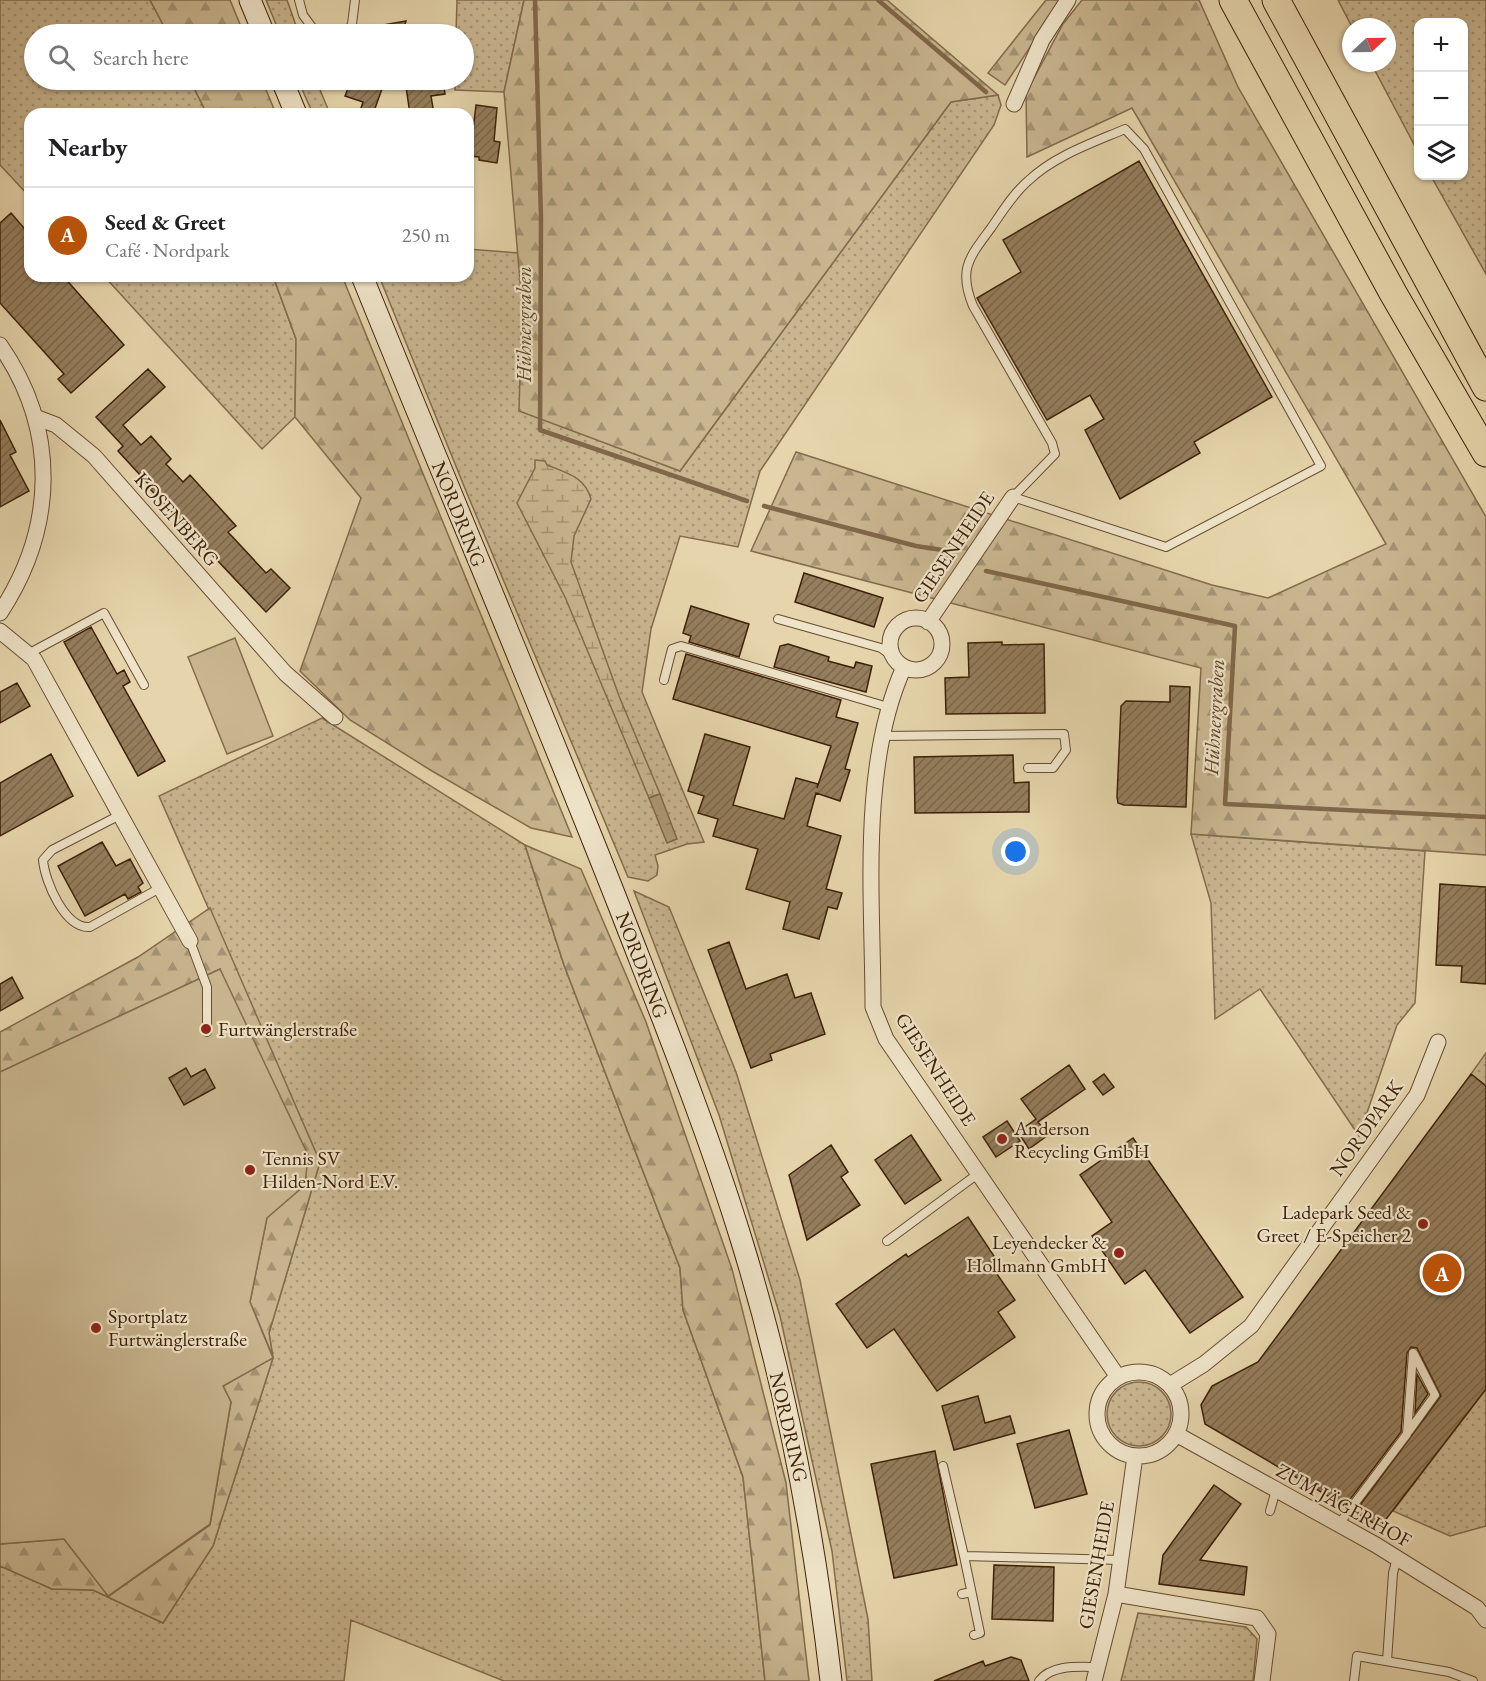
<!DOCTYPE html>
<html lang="en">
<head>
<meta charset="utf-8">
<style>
	body { margin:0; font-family:"EB Garamond",serif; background:#f6f6f6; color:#202124 }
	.controls { position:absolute; right:18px; top:18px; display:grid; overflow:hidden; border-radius:12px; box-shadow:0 2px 4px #0004 }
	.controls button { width:54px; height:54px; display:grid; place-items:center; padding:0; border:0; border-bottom:2px solid #e0e0e0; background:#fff; color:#202124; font:30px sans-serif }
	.compass { position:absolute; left:1342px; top:18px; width:54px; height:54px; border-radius:50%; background:#fff; box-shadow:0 2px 4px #0004; rotate:68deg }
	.you { position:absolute; left:1016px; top:852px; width:21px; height:21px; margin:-15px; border:4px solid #fff; border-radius:50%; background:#1a73e8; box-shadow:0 0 0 9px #1a73e833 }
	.badge { display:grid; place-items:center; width:39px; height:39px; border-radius:50%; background:#b45309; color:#fff; font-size:20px; font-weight:700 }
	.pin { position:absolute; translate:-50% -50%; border:3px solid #fff; box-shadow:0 2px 6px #0006 }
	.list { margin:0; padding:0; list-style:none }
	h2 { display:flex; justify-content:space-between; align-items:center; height:78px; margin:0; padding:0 24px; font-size:26px }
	h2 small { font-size:20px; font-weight:400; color:#757577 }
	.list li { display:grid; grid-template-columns:39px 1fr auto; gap:18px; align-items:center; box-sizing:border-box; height:96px; padding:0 24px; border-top:2px solid #e0e0e0 }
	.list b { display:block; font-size:22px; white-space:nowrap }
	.list p { margin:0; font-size:20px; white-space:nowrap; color:#757577 }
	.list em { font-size:20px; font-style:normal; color:#757577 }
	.icon { flex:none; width:33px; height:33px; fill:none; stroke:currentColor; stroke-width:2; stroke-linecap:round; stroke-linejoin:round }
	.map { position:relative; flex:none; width:1486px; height:1681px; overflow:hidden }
	.search { position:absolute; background:#fff; box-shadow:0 2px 4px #0004; left:24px; top:24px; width:450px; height:66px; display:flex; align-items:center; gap:15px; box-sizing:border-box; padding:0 21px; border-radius:33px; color:#757577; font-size:22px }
	.panel { position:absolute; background:#fff; box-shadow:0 2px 4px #0004; left:24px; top:108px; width:450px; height:174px; border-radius:18px }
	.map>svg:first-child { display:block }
</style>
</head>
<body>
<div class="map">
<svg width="1486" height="1681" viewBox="0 0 1486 1681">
	<defs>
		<pattern id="grass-dots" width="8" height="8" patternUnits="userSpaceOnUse" patternTransform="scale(1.5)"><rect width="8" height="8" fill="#c9b690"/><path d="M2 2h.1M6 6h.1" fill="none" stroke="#a49474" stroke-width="1.8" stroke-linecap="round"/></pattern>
		<pattern id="forest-firs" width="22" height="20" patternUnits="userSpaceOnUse" patternTransform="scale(1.5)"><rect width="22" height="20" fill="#c9b690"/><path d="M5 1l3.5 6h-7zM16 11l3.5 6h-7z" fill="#a49474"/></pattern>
		<pattern id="wetland-marsh" width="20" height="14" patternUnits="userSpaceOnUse" patternTransform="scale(1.5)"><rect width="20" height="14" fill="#c9b690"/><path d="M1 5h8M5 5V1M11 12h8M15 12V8" fill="none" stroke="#a49474"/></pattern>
		<pattern id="water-ripples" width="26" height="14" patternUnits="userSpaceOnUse" patternTransform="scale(1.5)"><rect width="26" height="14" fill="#ad9774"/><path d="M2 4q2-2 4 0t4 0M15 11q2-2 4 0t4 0" fill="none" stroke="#8e7b5d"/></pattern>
		<pattern id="building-hatch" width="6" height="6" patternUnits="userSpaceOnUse" patternTransform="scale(1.5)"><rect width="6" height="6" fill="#957e5d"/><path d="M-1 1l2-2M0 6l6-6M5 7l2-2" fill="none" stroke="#7b674b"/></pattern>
	</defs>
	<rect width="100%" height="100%" fill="#e6d5ac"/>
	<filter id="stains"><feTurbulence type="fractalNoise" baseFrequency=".00333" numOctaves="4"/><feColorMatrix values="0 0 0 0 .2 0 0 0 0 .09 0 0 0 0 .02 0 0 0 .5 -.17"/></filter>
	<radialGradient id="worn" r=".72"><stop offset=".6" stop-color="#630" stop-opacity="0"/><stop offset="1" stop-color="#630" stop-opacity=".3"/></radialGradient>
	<path fill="url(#grass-dots)" stroke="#836b4c" stroke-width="1.5" d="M0,0H150L168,34H34V80H190L207,114H30V197L0,165Z
		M266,0H287L299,34H280Z
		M457,0H524L504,92L455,90V80H464V34H456Z
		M1338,0H1486V274L1431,176H1464V22H1418V152L1371,63H1387V27H1352Z
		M298,80H316L330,114H313Z
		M998,95L1001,105L994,125L760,471L738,547L680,536L651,629L642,692L704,842L687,844L655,855L658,866L657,875L648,881L628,877L466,491L379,276H468V249L519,253L522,305L680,471L951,102Z
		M104,276H273L296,339L295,417L262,449Z
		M322,718L525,845L564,965L680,1268L683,1310L743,1477L765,1681H504L351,1620L344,1681H0V1566L52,1589L93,1590L163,1623L213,1546L273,1358L269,1333L320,1162L159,796Z
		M1191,834L1425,851L1415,1003L1397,1025L1359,1136L1260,989L1215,1019L1211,903Z
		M634,891L669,907L736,1072L800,1280L868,1619L872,1681H847L832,1551L780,1316L719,1115Z
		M1486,1053V1086L1471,1074Z
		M1107 1414a32 32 0 1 1 64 0a32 32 0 1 1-64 0Z
		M1486,1389V1526L1450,1536L1393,1511Z
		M1138,1613L1246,1627L1257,1639L1253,1681H1121Z"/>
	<path fill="url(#forest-firs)" stroke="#836b4c" stroke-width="1.5" d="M150,0H230L244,34H168Z
		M524,0H887L998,95L951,102L680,471L519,411L522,305L504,92Z
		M1046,0H1061L1005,85L988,73Z
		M1082,0H1199L1238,87L1486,517V855L1191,834L1201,668L751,551L796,452L1212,585L1268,598L1386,544L1132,108L1027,157L1026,93L1063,24Z
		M190,80H262L276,114H207Z
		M273,276H342L572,837L531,828L432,771L350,720L300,671L361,498L295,417L296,339Z
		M525,845L581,869L646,1022L732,1269L786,1483L809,1681H765L743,1477L683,1310L680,1268L564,965Z
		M210,908L320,1162L269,1333L273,1358L213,1546L163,1623L93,1590L52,1589L0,1566V1544L64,1539L109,1596L210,1525L231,1402L223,1386L273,1357L250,1302L267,1217L305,1185L220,969L0,1072V1032L138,957Z"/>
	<path fill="url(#wetland-marsh)" stroke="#836b4c" stroke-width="1.5" d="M535,460L545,461L547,465C567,473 585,477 591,499L574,536L571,562L619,696L660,794L649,798L565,597L517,503L535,468Z"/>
	<path fill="#c9b690" stroke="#836b4c" stroke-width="1.5" d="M235,638L273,736L227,754L188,657Z
		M220,969L308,1155L305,1185L267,1218L250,1302L273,1358L223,1386L231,1402L210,1524L108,1596L64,1539L0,1544V1072Z"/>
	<path fill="url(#water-ripples)" stroke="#806749" stroke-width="1.5" d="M660,794L677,839L667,843L649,798Z"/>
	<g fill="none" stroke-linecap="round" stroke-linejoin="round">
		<path stroke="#806749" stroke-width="4.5" d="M535,0L541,218L540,430L747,501
			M878,0L986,92
			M764,506L916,546L949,551
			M986,571L1235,626L1225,804L1486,817"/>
	</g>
	<path fill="url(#building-hatch)" stroke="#3d2008" stroke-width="1.5" d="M406,21L402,34H367L366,28Z
		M351,80H364L383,86L373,114H359L363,102L345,96Z
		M405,80H443L445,94L431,96L434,114H410Z
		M476,105L497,108L494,141L500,142L497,163L479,160V157L470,156Z
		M1139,161L1272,397L1194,442L1200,453L1120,499L1085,430L1104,419L1090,395L1047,420L977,298L1021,272L1003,240Z
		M11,213L30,235V276H63L124,345L71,393L58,379L64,374L0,303V223Z
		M148,369L165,387L123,425L141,445L151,436L171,459L166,464L183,482L190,475L236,526L228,532L266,573L271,569L290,588L266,612L150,489L152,488L118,451L123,446L96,417Z
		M0,420L16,452L10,455L29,491L0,507Z
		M804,573L883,598L874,627L795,602Z
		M691,606L749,624L739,657L689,642L691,636L683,633Z
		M91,627L117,674L124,670L130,682L123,686L165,761L138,776L64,642Z
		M1002,642V645L1044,644L1045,713L946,714L945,678L969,677L968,643Z
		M788,644L829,657L828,661L854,668L856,662L872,666L866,692L774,667L780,646Z
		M686,654L841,700L836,717L858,723L845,769L850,770L840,801L816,793L807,826L841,836L826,889L842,893L837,909L828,907L819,939L783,929L790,902L746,889L758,849L713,836L718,819L698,813L704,796L688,791L705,734L750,747L733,805L784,819L796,778L818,784L817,788L831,746L673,699Z
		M17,683L30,706L0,723V692Z
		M1170,686L1190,687L1186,807L1124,805L1118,803L1117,797L1121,706L1126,701L1170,702Z
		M51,754L73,796L0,836V783Z
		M1013,755L1014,783L1029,782V812L915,813L914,757Z
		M102,842L116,866L130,859L143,883L138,887L141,892L128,899L125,894L85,916L58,866Z
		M1440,884L1486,887V984L1461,982L1462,966L1436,965Z
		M729,942L746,989L787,974L795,998L811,993L825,1034L770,1054L772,1060L751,1068L708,950Z
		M12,977L23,998L0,1011V984Z
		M1069,1065L1085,1089L1038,1122L1048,1135L1029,1149L1018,1132L1036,1119L1021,1099Z
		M186,1068L191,1077L205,1069L215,1088L184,1105L169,1078Z
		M1104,1074L1114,1087L1103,1095L1093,1082Z
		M1471,1074L1486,1086V1389L1380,1527L1355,1512L1441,1396L1417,1348L1411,1347L1407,1353L1401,1432L1345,1506L1205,1424L1201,1405L1212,1386L1258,1362Z
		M1007,1121L1020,1141L996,1157L983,1137Z
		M911,1135L941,1180L905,1204L875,1160Z
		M1133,1138L1243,1297L1190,1333L1145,1270L1125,1284L1092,1236L1112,1222L1080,1175Z
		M831,1145L848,1172L841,1177L860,1205L807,1240L789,1175Z
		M968,1217L996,1259L990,1264L1015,1300L998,1312L1015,1337L937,1391L894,1329L867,1348L836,1304L906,1254L908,1257Z
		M1417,1374L1428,1394L1415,1413Z
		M978,1396L985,1423L1010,1416L1015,1433L954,1450L942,1406Z
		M1069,1430L1087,1494L1035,1508L1017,1444Z
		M935,1451L957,1565L894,1578L871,1464Z
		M1214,1485L1241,1504L1200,1560L1247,1567L1244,1595L1159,1584L1163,1555Z
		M994,1565L1054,1567L1053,1621L992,1619Z
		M1011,1657L1021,1660L1029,1681H934L983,1661L985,1666Z"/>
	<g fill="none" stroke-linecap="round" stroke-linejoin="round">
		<defs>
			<path id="lane" d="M299,0L303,15L317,34
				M347,34L352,24L355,0
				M391,80L395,81
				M1125,129L1144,149L1321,466L1166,547L1013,497L1055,454L1052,443L973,306C958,269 969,258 991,228C1002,212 1013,194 1028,181C1054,156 1092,143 1125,129Z
				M778,619L881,648L892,656
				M28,654L104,613L144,685
				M664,680L672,649L681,646L888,707
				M882,736L1064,734L1066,750L1053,768H1028
				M120,815L52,850L43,860C45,882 65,929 90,927L160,888
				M190,941L207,987V1032
				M887,1241L979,1173
				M1409,1431L1435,1395L1414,1354
				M943,1466L964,1556L1121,1560
				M1270,1511L1276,1490
				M1339,1524L1407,1434L1413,1353
				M964,1556L980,1633L974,1635
				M962,1594L971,1592
				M1387,1661L1393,1573L1397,1558
				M1039,1681C1052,1664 1079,1667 1098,1667
				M1354,1681L1357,1656L1449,1672L1473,1681"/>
			<path id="street" d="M1014,104L1042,40L1068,0
				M0,345C59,430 56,528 0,613
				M35,417L56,425L94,456L285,673L335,717
				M890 644a26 26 0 1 1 52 0a26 26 0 1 1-52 0Z
				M928,622L1013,497
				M0,631L34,659L190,941
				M904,667C859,766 873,900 873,1007L886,1039L1118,1377
				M1097 1414a42 42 0 1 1 84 0a42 42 0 1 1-84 0Z
				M1170,1385L1204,1364L1251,1326L1417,1095L1438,1042
				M1176,1434L1376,1545L1477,1608L1486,1620
				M1116,1594L1257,1618L1268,1634L1262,1681
				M1094,1681L1116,1594L1135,1456"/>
			<path id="secondary" d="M250,0L264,34
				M282,80L296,114
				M362,276C447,486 536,695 619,906C662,1017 707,1128 742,1242C786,1385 814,1533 831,1681"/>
			<path id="highway" d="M1233,0L1393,293L1486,453
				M1276,0L1486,387"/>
		</defs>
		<use href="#lane" stroke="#674d31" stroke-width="10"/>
		<use href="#street" stroke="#674d31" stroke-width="17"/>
		<use href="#secondary" stroke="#3d2008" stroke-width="23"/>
		<use href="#highway" stroke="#3d2008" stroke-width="29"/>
		<use href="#lane" stroke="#efe4c9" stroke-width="8"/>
		<use href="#street" stroke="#efe4c9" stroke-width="15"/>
		<use href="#secondary" stroke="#efe4c9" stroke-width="21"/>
		<use href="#highway" stroke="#e6d5ac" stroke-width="27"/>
	</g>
	<g fill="#8f2418" stroke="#efe4c9" stroke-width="2">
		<circle cx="206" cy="1029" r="6"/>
		<circle cx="1002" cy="1139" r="6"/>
		<circle cx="250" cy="1170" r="6"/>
		<circle cx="1423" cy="1224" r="6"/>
		<circle cx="1119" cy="1253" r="6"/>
		<circle cx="96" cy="1328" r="6"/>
	</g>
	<g text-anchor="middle" stroke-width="4.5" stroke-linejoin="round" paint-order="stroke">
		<g font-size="20" fill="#3d2008" stroke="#efe4c9">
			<text transform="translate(459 514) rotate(68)" y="7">NORDRING</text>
			<text transform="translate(177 519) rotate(49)" y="7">KOSENBERG</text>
			<text transform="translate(953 547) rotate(-56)" y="7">GIESENHEIDE</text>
			<text transform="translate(642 965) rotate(69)" y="7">NORDRING</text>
			<text transform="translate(936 1069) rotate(57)" y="7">GIESENHEIDE</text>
			<text transform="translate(1366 1128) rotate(-55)" y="7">NORDPARK</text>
			<text transform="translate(789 1427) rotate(77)" y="7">NORDRING</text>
			<text transform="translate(1344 1505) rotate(29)" y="7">ZUM JÄGERHOF</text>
			<text transform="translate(1096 1565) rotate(-80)" y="7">GIESENHEIDE</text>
		</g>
		<g font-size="20" fill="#3d2008" stroke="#efe4c9" text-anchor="start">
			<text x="218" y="1036">Furtwänglerstraße</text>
			<text x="1014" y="1135">Anderson<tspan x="1014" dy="23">Recycling GmbH</tspan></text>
			<text x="262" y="1165">Tennis SV<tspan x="262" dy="23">Hilden-Nord E.V.</tspan></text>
			<text x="1411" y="1219" text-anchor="end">Ladepark Seed &amp;<tspan x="1411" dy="23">Greet / E-Speicher 2</tspan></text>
			<text x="1107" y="1249" text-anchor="end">Leyendecker &amp;<tspan x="1107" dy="23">Hollmann GmbH</tspan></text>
			<text x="108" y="1323">Sportplatz<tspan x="108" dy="23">Furtwänglerstraße</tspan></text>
		</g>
		<g font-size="21" font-style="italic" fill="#5f4428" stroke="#efe4c9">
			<text transform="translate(524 324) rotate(-90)" y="7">Hühnergraben</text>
			<text transform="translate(1214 717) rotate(-87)" y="7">Hühnergraben</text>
		</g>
	</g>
	<rect width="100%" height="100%" filter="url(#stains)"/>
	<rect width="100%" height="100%" fill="url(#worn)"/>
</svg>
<div class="controls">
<button>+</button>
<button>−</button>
<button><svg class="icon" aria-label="layers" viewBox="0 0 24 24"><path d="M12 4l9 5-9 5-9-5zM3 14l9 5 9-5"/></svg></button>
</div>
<svg class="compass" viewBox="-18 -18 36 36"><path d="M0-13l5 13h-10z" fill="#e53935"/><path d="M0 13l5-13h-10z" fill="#757577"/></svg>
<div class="you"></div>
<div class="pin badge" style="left:1442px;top:1273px">A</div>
<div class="search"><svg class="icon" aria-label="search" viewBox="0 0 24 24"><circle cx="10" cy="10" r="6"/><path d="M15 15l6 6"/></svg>Search here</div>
<section class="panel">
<h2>Nearby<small></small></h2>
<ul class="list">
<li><span class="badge">A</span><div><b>Seed &amp; Greet</b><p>Café · Nordpark</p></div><em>250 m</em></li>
</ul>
</section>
</div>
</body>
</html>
